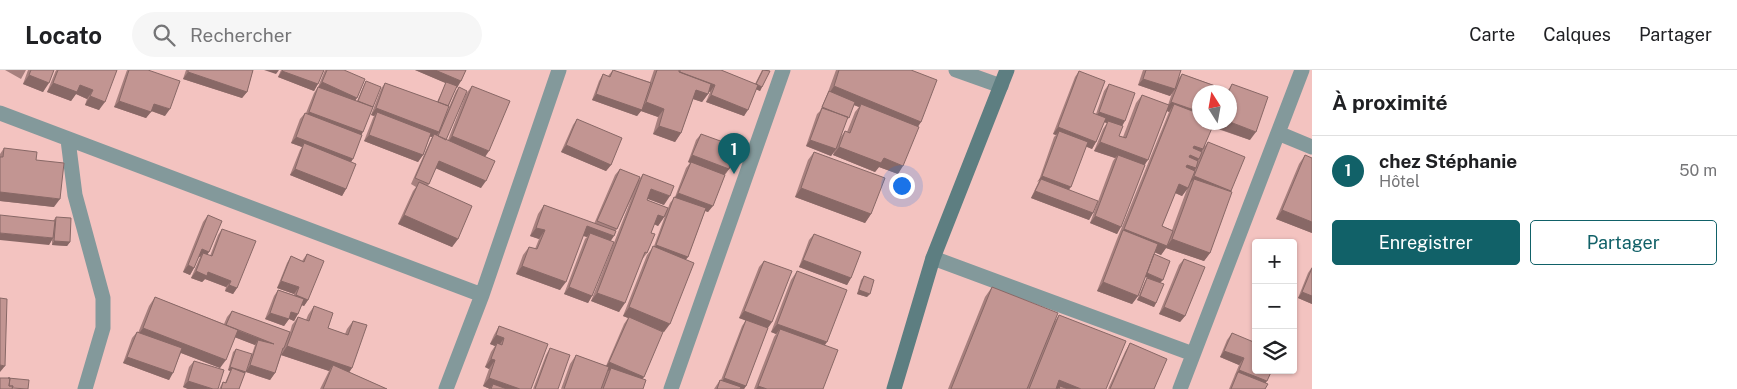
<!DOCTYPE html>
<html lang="fr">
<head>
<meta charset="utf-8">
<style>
	body { margin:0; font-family:"Public Sans",sans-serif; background:#f6f6f6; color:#202124 }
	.controls { position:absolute; right:15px; bottom:15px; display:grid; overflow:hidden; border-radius:5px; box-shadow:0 1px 4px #0004 }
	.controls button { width:45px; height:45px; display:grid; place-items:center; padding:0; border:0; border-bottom:1px solid #e0e0e0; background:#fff; color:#202124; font:25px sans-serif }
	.compass { position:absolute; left:1192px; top:15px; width:45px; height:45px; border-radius:50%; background:#fff; box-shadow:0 1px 4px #0004; rotate:349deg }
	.you { position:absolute; left:901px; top:115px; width:18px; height:18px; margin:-12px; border:4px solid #fff; border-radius:50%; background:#1a73e8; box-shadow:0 0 0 8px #1a73e833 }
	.badge { display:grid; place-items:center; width:32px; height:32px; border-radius:50%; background:#116168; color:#fff; font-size:16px; font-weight:700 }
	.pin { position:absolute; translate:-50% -41px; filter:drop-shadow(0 1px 2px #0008) }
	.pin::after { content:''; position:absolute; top:26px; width:18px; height:15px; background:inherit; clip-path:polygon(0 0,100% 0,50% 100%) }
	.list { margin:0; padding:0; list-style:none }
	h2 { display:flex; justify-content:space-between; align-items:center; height:65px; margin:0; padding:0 20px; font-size:21px }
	h2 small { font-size:16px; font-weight:400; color:#757577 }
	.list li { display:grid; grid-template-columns:32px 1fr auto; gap:15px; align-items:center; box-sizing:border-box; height:70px; padding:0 20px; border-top:1px solid #e0e0e0 }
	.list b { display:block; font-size:19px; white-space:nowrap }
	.list p { margin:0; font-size:16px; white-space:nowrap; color:#757577 }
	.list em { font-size:16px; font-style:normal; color:#757577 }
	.actions { display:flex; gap:10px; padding:15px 20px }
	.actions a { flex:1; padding:11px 0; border:1px solid #116168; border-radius:5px; text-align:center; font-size:18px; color:#116168 }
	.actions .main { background:#116168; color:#fff }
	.icon { flex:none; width:28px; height:28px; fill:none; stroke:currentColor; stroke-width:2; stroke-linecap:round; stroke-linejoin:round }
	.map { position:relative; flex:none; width:1312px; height:319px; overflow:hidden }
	header { display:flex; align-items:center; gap:30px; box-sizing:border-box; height:70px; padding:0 25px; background:#fff; border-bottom:1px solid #e0e0e0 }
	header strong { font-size:24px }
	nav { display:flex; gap:28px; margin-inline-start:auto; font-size:18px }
	.search { width:350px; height:45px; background:#f6f6f6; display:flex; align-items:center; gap:12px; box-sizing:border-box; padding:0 18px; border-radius:28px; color:#757577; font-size:19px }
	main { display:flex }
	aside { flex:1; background:#fff }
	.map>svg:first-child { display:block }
</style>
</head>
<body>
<header>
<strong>Locato</strong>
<div class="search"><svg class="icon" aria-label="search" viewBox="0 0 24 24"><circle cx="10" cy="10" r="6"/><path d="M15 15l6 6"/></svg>Rechercher</div>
<nav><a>Carte</a><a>Calques</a><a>Partager</a></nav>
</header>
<main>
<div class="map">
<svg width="1312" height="319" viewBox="0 0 1312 319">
	<rect width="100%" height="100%" fill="#f3c3c0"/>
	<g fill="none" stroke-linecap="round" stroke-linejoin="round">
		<path stroke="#83999b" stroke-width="15" d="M956,0L1001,16
			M0,43L482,225
			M1278,63L1312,77
			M68,70L75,125L103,228V258L85,319
			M933,188L1193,284
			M446,319L482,225L559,0
			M671,319L783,0
			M1180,319L1302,0"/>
		<path stroke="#5d7e81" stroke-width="15" d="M894,319L933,188L1007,0"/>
	</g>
	<path fill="#a7807e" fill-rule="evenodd" d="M5,0H26L21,9Z
		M28,0H54L43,22L23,14Z
		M56,0H117L99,40L85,35L87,29L76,24L71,31L47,22Z
		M127,0H148L165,46L151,41L146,48L114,37Z
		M186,0H253L247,22L242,28L183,9Z
		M281,0H324L314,21L278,7Z
		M325,0H344L357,28L355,30L357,31L364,15L366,11L362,65L351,92L346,119L342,126L290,105L300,80L302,77L291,73L300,49L305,43H306L314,23L318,17Z
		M415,0H466L461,11L456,17L444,49L456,21L459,17L446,70H448L466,24L472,16L485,87L481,118L436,98L428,116L458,169L452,177L398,154L413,121L416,117L411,114L430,71L432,67H430L423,85L418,92L364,71L373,48L374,46L371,45L381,19L385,13L437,32L446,13Z
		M613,0L650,12L654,0H721L755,14L762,0H769L762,17L760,21L756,19L744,46L706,32L710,22L709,21L708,24L702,32L693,29L681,63L675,72L653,64L658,47L641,41L637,46L592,30L599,11L603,4L608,6Z
		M836,0H911L921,52L918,56L898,104L879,97L875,102L833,85L834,82L831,86L806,76L817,44L820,41L828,22ZM854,35L859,37L855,42L847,62L845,61L840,68L846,51Z
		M1143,0H1181L1178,9L1182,4L1228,20L1232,14L1250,70L1203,54L1205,76L1208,72L1231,122L1210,183L1204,191L1166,178L1161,185L1155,182L1153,185L1160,213L1156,233L1154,237L1137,230L1145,211L1147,208L1145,207L1138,226L1132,234L1097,221L1117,169L1169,42L1167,41L1117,164L1090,153L1113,91L1115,88L1094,81L1103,59L1107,53L1104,52L1096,72L1092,79L1086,76L1069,119L1093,143L1089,150L1031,128L1038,113L1054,67L1056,65L1053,64L1075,7L1079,1L1093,43L1096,44L1104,21L1109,14L1122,56L1119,66L1123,67L1136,33L1142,25L1168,35L1172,23L1170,26L1138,15ZM1187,119L1172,160L1162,156L1175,123L1182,126Z
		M577,49L611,95L606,101L561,82L573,55Z
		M701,64L729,99L725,105L708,142L705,141L688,187L686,189L664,262L658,260L642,309L643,319H561L570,294L576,285L606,296L624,254L628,248L623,246L647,185L654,176L665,146L658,156L654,154L651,163L647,183L641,191L619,242L591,231L632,127L617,159L610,171L592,226L588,233L564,224L585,169L587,167L583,166L560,220L516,204L523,185L529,177L535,179L539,169L530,166L538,144L544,135L594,154L615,105L620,99L639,110L643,104L664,135L648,128L647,130L668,138L670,133L675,127L686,98L690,93L688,92L696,70Z
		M4,78L36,90L54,137L0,131V84Z
		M814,82L871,144L865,153L795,127L808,90Z
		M1305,85L1312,163L1276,149L1299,94Z
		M208,145L209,182L207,185L210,186L218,165L222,159L237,218L233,224L225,221L226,217L205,209L202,212L191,208L200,187L199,186L194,198L190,205L183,202L203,152Z
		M56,147L70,172L67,176L52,175V170L49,175L53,151Z
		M814,164L851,208L847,215L799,197L809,170Z
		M307,184L308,230L304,236L302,235L294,251L289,249L284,256L265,249L274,226L278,220L294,225V224L277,218L287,193L291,186L302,191Z
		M1184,189L1185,246L1180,252L1159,244L1179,195Z
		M764,191L772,252L768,258L746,316L744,319H714L720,310H721L742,256L746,250L739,248L759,197Z
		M1312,197V234L1298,228L1308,203Z
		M797,201L825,275L823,319H754L774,267L776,264L771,262L791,210Z
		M864,206L867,227L857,224L861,210Z
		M992,217L1055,251L1059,245L1106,319H948L985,227Z
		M155,227L224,254L227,247L232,241L290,262L292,255L298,247L306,250L308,245L314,236L328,258L345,264L347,259L353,251L352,298L349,302L387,319H320L329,301L281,285L283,280L282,283L275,303L270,310L246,302L255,275L235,267L220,298L181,283L169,310L123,293L132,268L137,262L138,263L149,236Z
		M499,256L531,319H490L483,316L489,299L485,297L491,282L495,276L490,274L494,265Z
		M1232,263L1266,313L1265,319H1229L1239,295L1220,287L1227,270Z
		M1130,273L1154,319H1108L1125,282Z
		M550,278L558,319H533L546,285Z
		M236,279L244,304L239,319H219L223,312L225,313L230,301L228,300L233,282Z
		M194,291L218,319H188L183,317L189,297Z"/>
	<path fill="#886866" d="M264,0H279L276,4Z
		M415,0H435L461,11L457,18Z
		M282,1L318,14L314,21L278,7Z
		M188,2L247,22L242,28L183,9Z
		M680,2L715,15L710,22L675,8Z
		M29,5L49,13L43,22L23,14Z
		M1143,9L1175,19L1170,26L1138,15Z
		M322,12L357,28L353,34L317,19Z
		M53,13L80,15L93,20L87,29L76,24L71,31L47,22Z
		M756,15L762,17L760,21L753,18Z
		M834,16L921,52L915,61L861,34L859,37L828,25Z
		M696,20L708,24L702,32L690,28Z
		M596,24L641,39L646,32L664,39L658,47L641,41L637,46L592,30Z
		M711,25L748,40L744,46L706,32Z
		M90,26L105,32L99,40L85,35Z
		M119,31L151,42L146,48L114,37Z
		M1171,32L1200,42V52L1174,34L1169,42L1165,40Z
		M154,34L170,39L165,46L149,40Z
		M376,38L439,62L435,68L434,64L432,67L375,46L377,42L374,46L371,45Z
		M309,42L363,62L359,69L304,48Z
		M1099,42L1125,51L1121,58L1108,51L1107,53L1094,49Z
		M1200,52H1230L1256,62L1250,70Z
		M659,56L681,63L675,72L653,64Z
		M1058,57L1096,72L1092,79L1057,65L1059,61L1056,65L1053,64Z
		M369,65L423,85L418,92L364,71Z
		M452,66L489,81L483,90L446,75Z
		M296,67L353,89L349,95L304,73L302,77L291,73Z
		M810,70L836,79L831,86L806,76Z
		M1100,72L1148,90L1142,98L1118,85L1115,88L1094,81Z
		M566,75L611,95L606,101L561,82Z
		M1194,76L1203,79L1197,88L1199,89L1193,97L1184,93Z
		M839,77L884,88L903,96L898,104L879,97L875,102L833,85Z
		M692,85L729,99L724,105L688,92Z
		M439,91L486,111L481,118L435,98Z
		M1187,95L1196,98L1190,107L1181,103Z
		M295,99L346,119L342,126L290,105Z
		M1042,106L1071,117L1066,123L1041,109L1037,112Z
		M1194,106L1231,121L1194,109L1190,113H1189Z
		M1179,114L1188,118L1182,126L1173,122Z
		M801,118L871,144L865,153L795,127Z
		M651,119L670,126L664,135L645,128Z
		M1035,121L1093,143L1089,150L1031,128Z
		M0,122L60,129L54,137L0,131Z
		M678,123L713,136L708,142L674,129Z
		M1282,140L1312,152V163L1276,149Z
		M404,145L458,169L452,177L398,154Z
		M658,145L664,147L658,156L652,153Z
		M1095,146L1121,157L1117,164L1090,153Z
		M587,156L614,166L608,175L590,163L587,167L581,165Z
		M536,158L545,160L539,169L530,166Z
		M1124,159L1167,176L1172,169L1210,183L1204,191L1166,178L1161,185L1120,168L1123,160L1118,167Z
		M0,163L53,168L49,175L0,170Z
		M54,171L70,172L67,176L52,175Z
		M656,175L688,187L683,193L652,182Z
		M202,179L209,182L204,189L203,183L200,187L197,186Z
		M803,190L851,208L847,215L799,197Z
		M188,195L194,198L190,205L183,202Z
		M522,196L566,212L560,220L516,204Z
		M196,201L208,202L231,211L226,217L205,209L202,212L191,208Z
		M1146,203L1163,210L1160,213L1144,206Z
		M281,211L299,217L294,224L277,218Z
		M1103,212L1138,226L1132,234L1097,221Z
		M229,215L237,218L233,224L225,221Z
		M569,217L592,226L588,233L564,224Z
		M859,220L870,224L867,227L857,224Z
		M1302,222L1312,226V234L1298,228Z
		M597,223L625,233L619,242L591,231Z
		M296,225L308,230L304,236L291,231Z
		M1140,226L1156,233L1154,237L1137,230Z
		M629,237L670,254L664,262L623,246Z
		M1164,237L1185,246L1180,252L1159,244Z
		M744,241L772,252L767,259L739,248Z
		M291,242L298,244L294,251L287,248Z
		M270,243L289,249L284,256L265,249Z
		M777,254L827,272L821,281L780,259L776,264L771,262Z
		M226,256L274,274L258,270L255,275L221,262Z
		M143,258L226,290L220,298L137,266Z
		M496,265L504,268L498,277L497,273L495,276L490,274Z
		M287,276L352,298L346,307L333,295L329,301L281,285Z
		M1224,281L1244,288L1239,295L1220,287Z
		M127,287L173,303L169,310L123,293Z
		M491,289L495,290L489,299L485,297Z
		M609,292L644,307L639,314L611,298L609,301L604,299Z
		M0,295L5,296L0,302Z
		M250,295L275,303L270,310L246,302Z
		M230,297L246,302L243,305L232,298L230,301L228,300Z
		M1239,300L1267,311L1263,317L1238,302L1234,306Z
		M489,308L520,319H491L493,314L490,319L483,316Z
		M724,308L746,316L744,319H731L720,315Z
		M1059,310L1081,319H1059L1060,316L1058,319H1053Z
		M188,311L213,319H188L183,317Z
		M758,316L767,319H756Z"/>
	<path fill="#c29592" stroke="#886866" d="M31,0H54L49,13L29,5Z
		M58,0H117L105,32L90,26L93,20L80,15L77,22L53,13Z
		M129,0H148L180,11L170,39L154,34L151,42L119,31Z
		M188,0H253L247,22L188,2Z
		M283,0H324L318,14L282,1Z
		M327,0H344L365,9L357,28L322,12Z
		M435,0H466L461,11Z
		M613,0L651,13L642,40L596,24L603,4L610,7Z
		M657,0H679V2L711,14L708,24L696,20L681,63L659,56L664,39L646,32Z
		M680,0H721L758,15L748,40L711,25L715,15L680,2Z
		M763,0L770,1L762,17L756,14Z
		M839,0H911L937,10L921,52L834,16Z
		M1146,0H1181L1175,19L1143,9Z
		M1079,1L1105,11L1093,43L1106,48L1096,72L1058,57Z
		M1182,4L1229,21L1232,14L1268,27L1256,62L1230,52V22H1200V42L1171,32Z
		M366,11L381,17L373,37L358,31Z
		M446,12L457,16L448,36L438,32Z
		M385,13L449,36L439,62L376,38Z
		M1109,14L1135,23L1125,51L1099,42Z
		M472,16L510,31L489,81L452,66Z
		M318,17L373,37L363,62L309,42Z
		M459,17L467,21L446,70L438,66Z
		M829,21L855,32L849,48L822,37Z
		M1142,25L1169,35L1148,90L1100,72L1108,51L1123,56L1119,66L1126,68Z
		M861,34L919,57L903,96L884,88L881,93L839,77L845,61L850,63Z
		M1174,34L1200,44V52H1203L1202,54L1212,58L1203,79L1194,76L1193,78L1202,82L1199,89L1190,85L1189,87L1198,91L1196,98L1187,95L1186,97L1195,101L1188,118L1179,114L1162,156L1173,161L1167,176L1124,159Z
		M822,38L848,47L836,79L810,70Z
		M377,42L431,63L423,85L369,65Z
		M305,43L362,65L353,89L296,67Z
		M577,49L622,68L611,95L566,75Z
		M1059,61L1088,72L1071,117L1042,106Z
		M434,64L495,91L486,111L439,91L429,114L415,108Z
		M701,64L737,77L729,99L692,85Z
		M1208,72L1245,87L1231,121L1194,106Z
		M304,73L356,94L346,119L295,99Z
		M4,78L37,82L36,90L64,93L60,129L0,122V87H3Z
		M814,82L885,108L871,144L801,118Z
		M1118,85L1145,95L1121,157L1095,146Z
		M1305,85L1312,88V152L1282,140Z
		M691,92L725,105L713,136L678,123Z
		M620,99L640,107L617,159L597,151Z
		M643,104L674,116L670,126L651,119L647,130L668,138L664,147L658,145L651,163L655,164L647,183L645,182L625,233L597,223Z
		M1041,109L1098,131L1093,143L1035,121Z
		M1194,109L1232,122L1210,183L1172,169Z
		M419,112L472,136L458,169L404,145Z
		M674,127L706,138L688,187L656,175Z
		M544,135L616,161L614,166L587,156L566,212L522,196L529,177L537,179L545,160L536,158Z
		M0,145L55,151L53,168L0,163Z
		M208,145L222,151L209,182L202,179L194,198L188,195Z
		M56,147L71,148L70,172L54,171Z
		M222,159L256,171L237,218L229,215L231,211L208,202L207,206L196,201L203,183L212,186Z
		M1123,160L1158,174L1138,226L1103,212Z
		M590,163L614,172L592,226L569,217Z
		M814,164L861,182L851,208L803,190Z
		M653,176L694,193L670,254L629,237Z
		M307,184L324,191L308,230L296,225L299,217L281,211L291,186L304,192Z
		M1154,184L1170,191L1163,210L1147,203Z
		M1184,189L1205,197L1185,246L1164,237Z
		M764,191L792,201L772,252L744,241Z
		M1312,198V226L1302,222Z
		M797,201L847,220L827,272L777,254Z
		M864,206L874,210L870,224L859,220Z
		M1147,208L1164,214L1156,233L1140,226Z
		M992,217L1058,243L1027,319H951Z
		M278,220L304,229L298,244L291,242L289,249L270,243Z
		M155,227L238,260L226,290L143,258Z
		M0,228L7,229L5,296L0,295Z
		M314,236L333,243L328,258L348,265L353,251L367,255L352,298L287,276L298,247L309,251Z
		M232,241L290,262L284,278H283L275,303L250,295L258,270L274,274L226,255Z
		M1059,245L1126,271L1106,319H1081L1059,310L1056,319H1029Z
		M629,247L663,262L644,307L609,292Z
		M746,250L768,258L746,316L724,308Z
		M499,256L548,274L531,319H520L489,308L495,290L491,289L497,273L502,275L504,268L496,265Z
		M780,259L838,280L823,319H767L758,316Z
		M137,262L182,278L173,303L127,287Z
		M1232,263L1256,273V300H1272L1267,311L1239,300L1244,288L1224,281Z
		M1130,273L1167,289L1154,319H1110Z
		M550,278L570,285L558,319H535Z
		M236,279L252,284L246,302L230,297Z
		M576,285L609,297L601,319H564Z
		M194,291L224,300L218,319H213L188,311Z
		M333,295L387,319H323Z
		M232,298L245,303L239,319H221L223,312L226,313Z
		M611,298L646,310L643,319H603Z
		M1238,302L1268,314L1265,319H1231Z
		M0,308H10L9,316H13L12,319H0Z
		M8,308L29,310L28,319L12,318L13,316H9L10,308Z
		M720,310L741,317L740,319H717Z
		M493,314L507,319H491Z
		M1060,316L1068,319H1059Z"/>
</svg>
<div class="controls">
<button>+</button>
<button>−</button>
<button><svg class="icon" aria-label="layers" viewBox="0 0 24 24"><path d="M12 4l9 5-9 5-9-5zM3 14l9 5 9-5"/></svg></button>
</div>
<svg class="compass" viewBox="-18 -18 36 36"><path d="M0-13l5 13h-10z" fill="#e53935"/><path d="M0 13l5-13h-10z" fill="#757577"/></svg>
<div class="you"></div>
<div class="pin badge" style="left:734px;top:104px">1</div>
</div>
<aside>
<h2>À proximité<small></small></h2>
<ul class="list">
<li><span class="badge">1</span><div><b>chez Stéphanie</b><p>Hôtel</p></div><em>50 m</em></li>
</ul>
<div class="actions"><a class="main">Enregistrer</a><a>Partager</a></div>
</aside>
</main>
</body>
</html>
